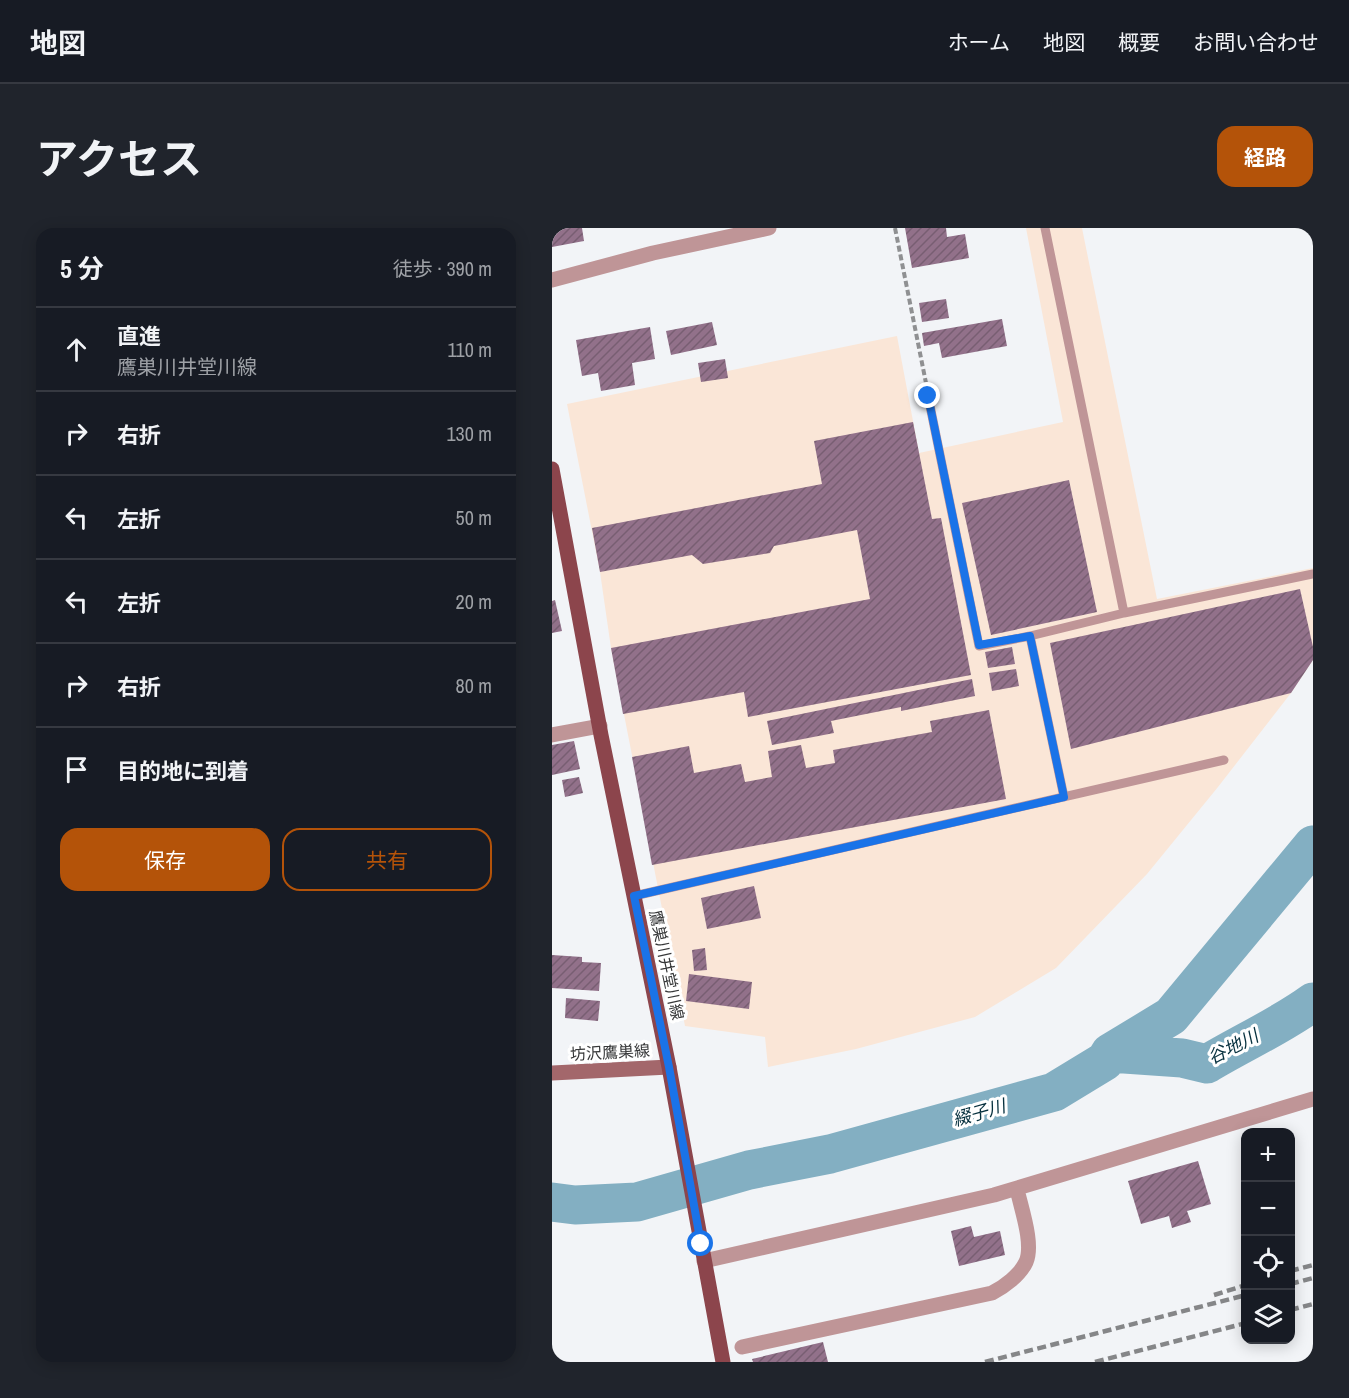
<!DOCTYPE html>
<html lang="ja">
<head>
<meta charset="utf-8">
<style>
	body { margin:0; font-family:"Archivo Narrow","Noto Sans JP",sans-serif; background:#20242c; color:#f1f3f6 }
	.controls { position:absolute; right:18px; bottom:18px; display:grid; overflow:hidden; border-radius:12px; box-shadow:0 3px 15px #0003 }
	.controls button { width:54px; height:54px; display:grid; place-items:center; padding:0; border:0; border-bottom:2px solid #363941; background:#171b24; color:#f1f3f6; font:30px sans-serif }
	.stop { position:absolute; width:18px; height:18px; margin:-14px; border:4px solid #1a73e8; border-radius:50%; background:#fff }
	.stop.end { background:#1a73e8; border-color:#fff; box-shadow:0 2px 6px #0008 }
	.list { margin:0; padding:0; list-style:none }
	h2 { display:flex; justify-content:space-between; align-items:center; height:78px; margin:0; padding:0 24px; font-size:26px }
	h2 small { font-size:20px; font-weight:400; color:#9ea1a6 }
	.list li { display:grid; grid-template-columns:39px 1fr auto; gap:18px; align-items:center; box-sizing:border-box; height:84px; padding:0 24px; border-top:2px solid #363941 }
	.list b { display:block; font-size:22px; white-space:nowrap }
	.list p { margin:0; font-size:20px; white-space:nowrap; color:#9ea1a6 }
	.list em { font-size:20px; font-style:normal; color:#9ea1a6 }
	.actions { display:flex; gap:12px; padding:18px 24px }
	.actions a { flex:1; padding:14px 0; border:2px solid #b45309; border-radius:18px; text-align:center; font-size:21px; color:#b45309 }
	.actions .main { background:#b45309; color:#fff }
	.icon { flex:none; width:33px; height:33px; fill:none; stroke:currentColor; stroke-width:2; stroke-linecap:round; stroke-linejoin:round }
	.map { position:relative; flex:none; width:761px; height:1134px; overflow:hidden; border-radius:18px }
	header { display:flex; align-items:center; gap:36px; box-sizing:border-box; height:84px; padding:0 30px; background:#171b24; border-bottom:2px solid #363941 }
	header strong { font-size:28px }
	nav { display:flex; gap:33px; margin-inline-start:auto; font-size:21px }
	.intro { display:flex; align-items:center; justify-content:space-between; box-sizing:border-box; height:144px; padding:0 36px }
	h1 { margin:0; font-size:42px }
	.button { padding:15px 27px; border-radius:18px; background:#b45309; color:#fff; font-size:21px; font-weight:700 }
	main { display:flex; gap:36px; padding:0 36px }
	aside { flex:1; background:#171b24; border-radius:18px; box-shadow:0 3px 15px #0003 }
	.map>svg:first-child { display:block }
</style>
</head>
<body>
<header>
<strong>地図</strong>
<nav><a>ホーム</a><a>地図</a><a>概要</a><a>お問い合わせ</a></nav>
</header>
<div class="intro"><h1>アクセス</h1><a class="button">経路</a></div>
<main>
<aside>
<h2>5 分<small>徒歩 · 390 m</small></h2>
<ul class="list">
<li><svg class="icon" aria-label="ahead" viewBox="0 0 24 24"><path d="M12 20V5M6 11l6-6 6 6"/></svg><div><b>直進</b><p>鷹巣川井堂川線</p></div><em>110 m</em></li>
<li><svg class="icon" aria-label="right" viewBox="0 0 24 24"><path d="M7 20v-9h11M14 6l5 5-5 5"/></svg><div><b>右折</b></div><em>130 m</em></li>
<li><svg class="icon" aria-label="left" viewBox="0 0 24 24"><path d="M17 20v-9H6M10 6l-5 5 5 5"/></svg><div><b>左折</b></div><em>50 m</em></li>
<li><svg class="icon" aria-label="left" viewBox="0 0 24 24"><path d="M17 20v-9H6M10 6l-5 5 5 5"/></svg><div><b>左折</b></div><em>20 m</em></li>
<li><svg class="icon" aria-label="right" viewBox="0 0 24 24"><path d="M7 20v-9h11M14 6l5 5-5 5"/></svg><div><b>右折</b></div><em>80 m</em></li>
<li><svg class="icon" aria-label="arrive" viewBox="0 0 24 24"><path d="M6 21V4h12l-3 4 3 4H6"/></svg><div><b>目的地に到着</b></div></li>
</ul>
<div class="actions"><a class="main">保存</a><a>共有</a></div>
</aside>
<div class="map">
<svg width="761" height="1134" viewBox="0 0 761 1134">
	<defs>
		<pattern id="building-hatch" width="6" height="6" patternUnits="userSpaceOnUse" patternTransform="scale(1.5)"><rect width="6" height="6" fill="#92718a"/><path d="M-1 1l2-2M0 6l6-6M5 7l2-2" fill="none" stroke="#785e72"/></pattern>
	</defs>
	<rect width="100%" height="100%" fill="#f2f4f7"/>
	<path fill="#fae6d7" d="M474,0H530L605,371L761,340V432L739,465L666,559L595,646L504,740L423,789L304,821L216,839L213,809L133,798L59,420L48,344L15,176L345,108L367,225L511,194Z"/>
	<g fill="none" stroke-linecap="round" stroke-linejoin="round">
		<path stroke="#83afc2" stroke-width="39" d="M558,825L630,830L655,836C690,815 728,798 761,774
			M0,974L23,977L85,974L197,942L278,926L502,864L553,833L558,825L619,788L761,617"/>
	</g>
	<path fill="url(#building-hatch)" d="M0,0H30L32,13L0,19Z
		M353,0H394L395,9L413,6L417,30L360,40Z
		M394,71L397,90L370,94L367,75Z
		M450,91L455,118L390,130L387,115L372,118L370,105Z
		M160,94L165,117L119,127L114,103Z
		M98,99L103,131L80,135L83,157L49,163L46,145L30,148L24,112Z
		M173,131L176,150L149,154L146,135Z
		M361,194L380,291L389,290L419,447L196,489L192,464L71,486L59,420L318,371L305,302L222,318L218,325L151,336L140,327L48,344L40,300L270,256L262,213Z
		M517,252L545,384L439,407L410,275Z
		M748,361L761,419V432L739,465L519,521L498,415Z
		M3,372L10,403L0,405V373Z
		M460,419L463,436L436,440L433,424Z
		M464,441L467,458L440,463L437,445Z
		M420,451L423,468L349,483V479L279,493L282,505L220,517L215,493Z
		M437,482L454,571L100,637L80,529L137,518L142,545L189,536L193,554L220,549L216,523L249,517L254,540L283,535L281,522L380,504L378,493Z
		M22,513L28,541L0,547V517Z
		M27,549L31,565L13,569L10,552Z
		M202,658L209,690L155,701L149,670Z
		M153,720L155,742L142,743L140,722Z
		M0,727L30,729V734L49,735L47,763L0,760Z
		M137,746L200,754L197,781L134,773Z
		M14,770L48,773L46,793L13,790Z
		M646,933L659,976L635,983L639,994L620,1000L617,988L589,996L576,953Z
		M419,998L422,1009L448,1003L453,1027L407,1038L399,1003Z
		M271,1114L276,1134H201L200,1131Z"/>
	<g fill="none" stroke-linecap="round" stroke-linejoin="round">
		<path stroke="#8f9092" stroke-width="4" stroke-dasharray="6 3" stroke-linecap="butt" d="M343,0L374,155"/>
		<path stroke="#bf9597" stroke-width="9" d="M493,0L572,385
			M376,168L427,418L478,408L572,385L761,346
			M478,408L512,569
			M82,668L672,532"/>
		<path stroke="#bf9597" stroke-width="15" d="M0,52L101,25L217,0
			M0,507L48,498
			M152,1033L442,967L761,871
			M190,1119L440,1065C452,1059 468,1047 474,1034C482,1016 469,980 465,961"/>
		<path stroke="#a3676b" stroke-width="15" d="M0,845L117,839"/>
		<path stroke="#8c454c" stroke-width="15" d="M0,241L49,507L117,839L171,1134"/>
		<path stroke="#858688" stroke-width="4.5" stroke-dasharray="9 4.5" stroke-linecap="butt" d="M738,1043L761,1037
			M738,1056L761,1050
			M662,1067L694,1057
			M738,1082L761,1076
			M433,1134L694,1067
			M543,1134L694,1095"/>
	</g>
	<g fill="none" stroke-linecap="round" stroke-linejoin="round">
		<path stroke="#1a73e8" stroke-width="8" d="M149,1016L117,839L82,668L512,569L478,408L427,417L376,168"/>
	</g>
	<g text-anchor="middle" stroke-width="6" stroke-linejoin="round" paint-order="stroke">
		<g font-size="16" fill="#373839" stroke="#fff">
			<text transform="translate(115 737) rotate(78)" y="6">鷹巣川井堂川線</text>
			<text transform="translate(58 824) rotate(-3)" y="6">坊沢鷹巣線</text>
		</g>
		<g font-size="18" font-style="italic" fill="#06303e" stroke="#fff">
			<text transform="translate(681 819) rotate(-27)" y="6">谷地川</text>
			<text transform="translate(427 885) rotate(-16)" y="6">綴子川</text>
		</g>
	</g>
</svg>
<div class="controls">
<button>+</button>
<button>−</button>
<button><svg class="icon" aria-label="locate" viewBox="0 0 24 24"><circle cx="12" cy="12" r="6"/><path d="M12 2v4M12 18v4M2 12h4M18 12h4"/></svg></button>
<button><svg class="icon" aria-label="layers" viewBox="0 0 24 24"><path d="M12 4l9 5-9 5-9-5zM3 14l9 5 9-5"/></svg></button>
</div>
<div class="stop" style="left:149px;top:1016px"></div>
<div class="stop end" style="left:376px;top:168px"></div>
</div>
</main>
</body>
</html>
